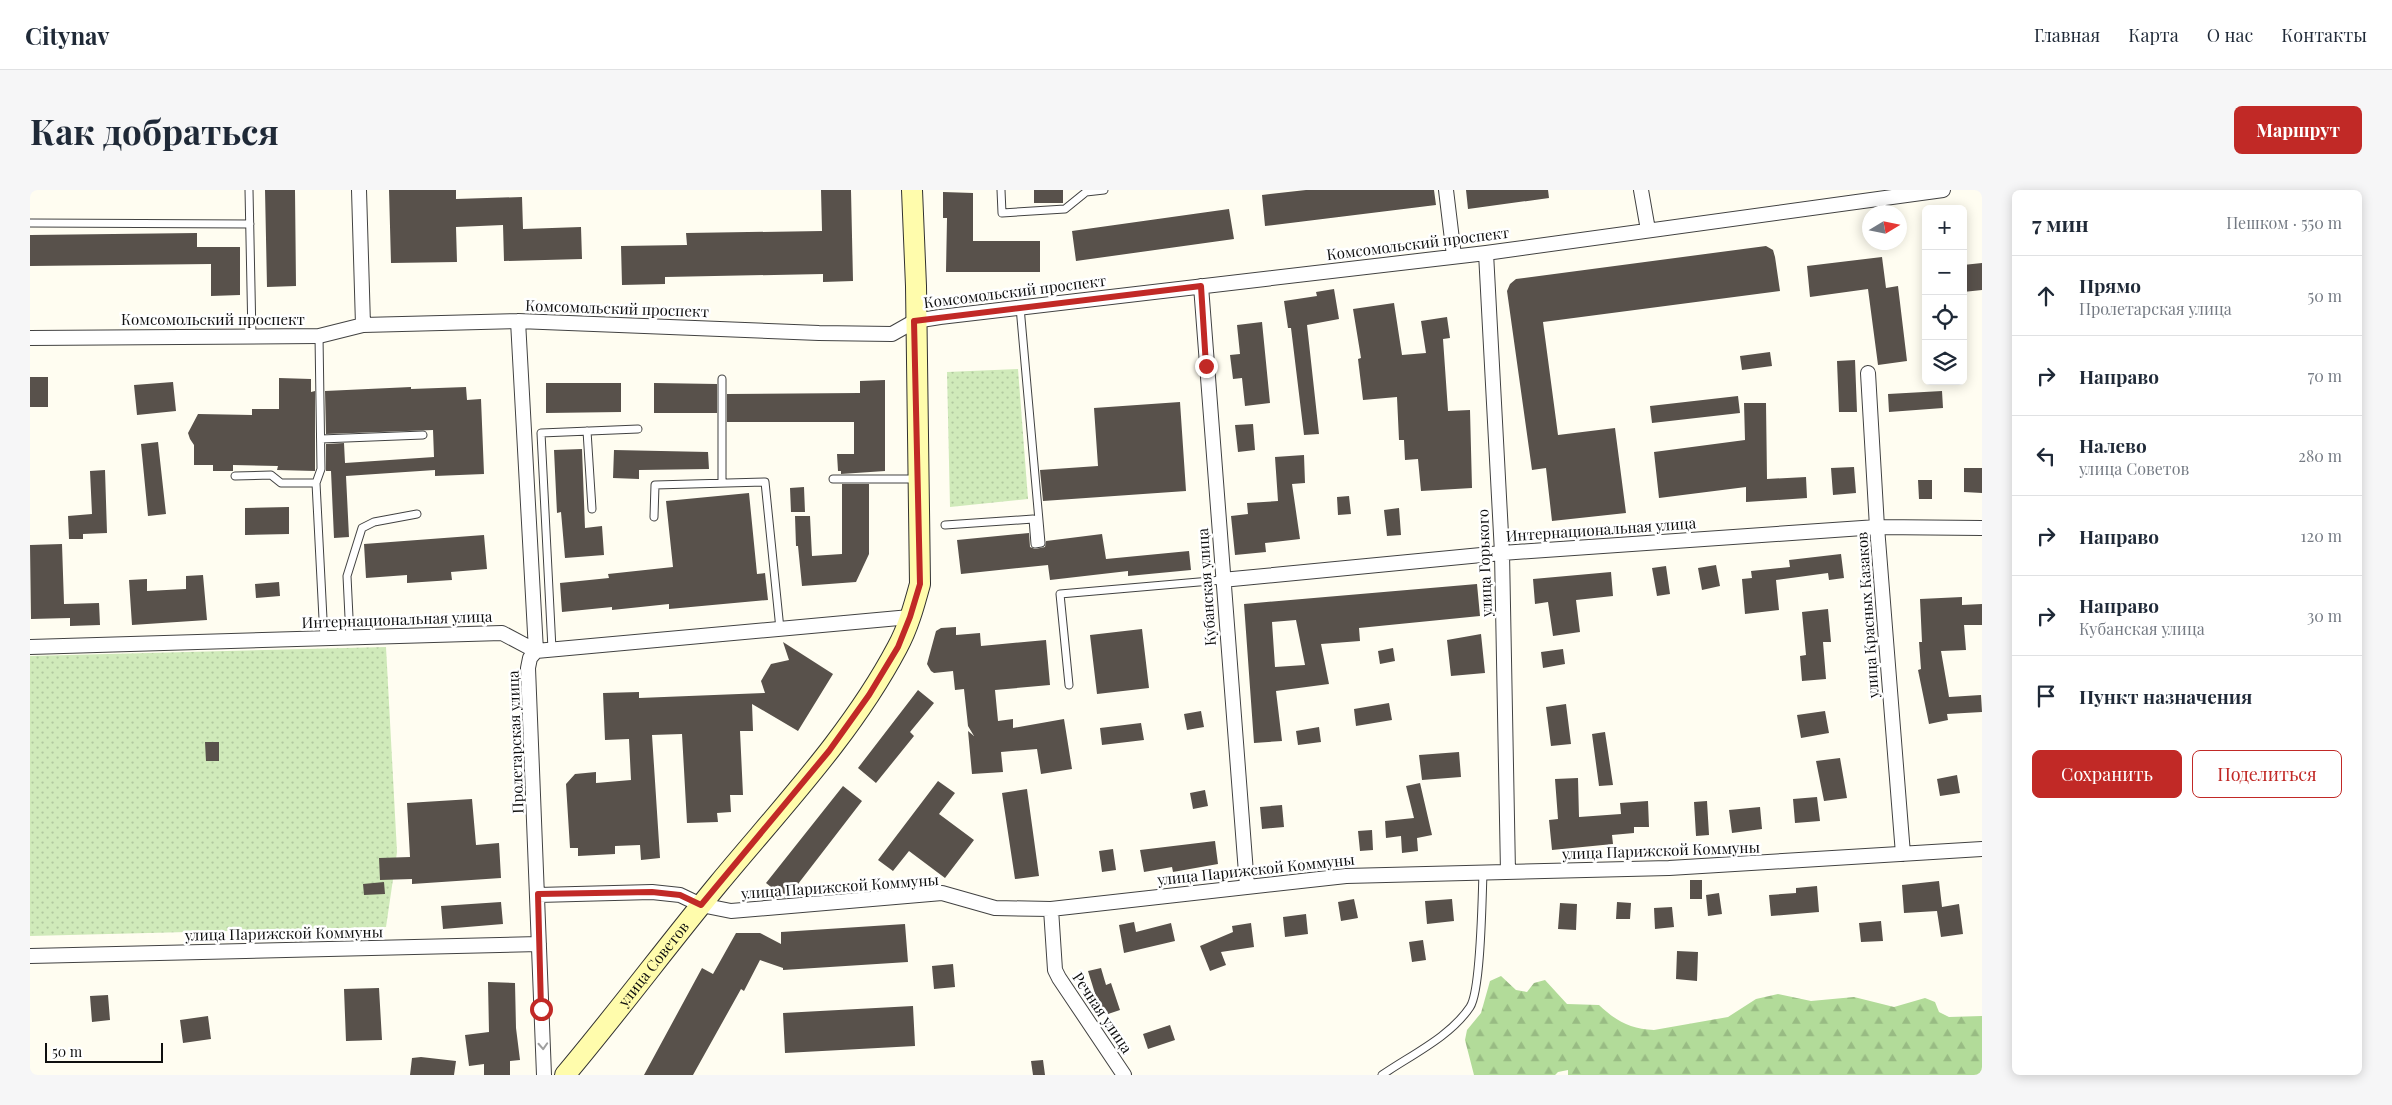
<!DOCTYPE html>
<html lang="ru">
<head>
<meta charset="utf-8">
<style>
	body { margin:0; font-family:"Playfair Display",serif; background:#f6f6f7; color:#1f2937 }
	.controls { position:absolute; right:15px; top:15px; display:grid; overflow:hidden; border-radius:8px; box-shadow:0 2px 12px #0003 }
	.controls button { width:45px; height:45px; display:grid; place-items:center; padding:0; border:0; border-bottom:1px solid #e0e1e3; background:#fff; color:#1f2937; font:25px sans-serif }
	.compass { position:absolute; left:1832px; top:15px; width:45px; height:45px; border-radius:50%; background:#fff; box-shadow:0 2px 12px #0003; rotate:80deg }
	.scale { position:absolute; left:15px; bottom:12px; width:118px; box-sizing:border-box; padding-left:5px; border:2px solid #0f0f0f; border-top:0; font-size:14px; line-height:18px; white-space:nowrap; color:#0f0f0f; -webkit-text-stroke:4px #fff; paint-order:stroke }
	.stop { position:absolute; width:15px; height:15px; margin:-11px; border:4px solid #c12926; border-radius:50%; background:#fff }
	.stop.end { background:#c12926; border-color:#fff; box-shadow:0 1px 5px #0008 }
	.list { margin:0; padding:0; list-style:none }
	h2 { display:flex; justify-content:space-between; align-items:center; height:65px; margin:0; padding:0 20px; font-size:21px }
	h2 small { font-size:16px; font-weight:400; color:#747a83 }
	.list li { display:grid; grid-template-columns:32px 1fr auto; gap:15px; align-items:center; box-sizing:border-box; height:80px; padding:0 20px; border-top:1px solid #e0e1e3 }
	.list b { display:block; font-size:19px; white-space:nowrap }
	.list p { margin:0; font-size:16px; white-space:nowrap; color:#747a83 }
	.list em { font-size:16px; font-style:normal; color:#747a83 }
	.actions { display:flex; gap:10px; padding:15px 20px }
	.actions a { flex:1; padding:11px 0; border:1px solid #c12926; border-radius:8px; text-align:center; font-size:18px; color:#c12926 }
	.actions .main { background:#c12926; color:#fff }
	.icon { flex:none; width:28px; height:28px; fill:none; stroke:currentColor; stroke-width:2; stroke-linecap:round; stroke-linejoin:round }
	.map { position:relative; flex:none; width:1952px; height:885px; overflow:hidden; border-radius:8px }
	header { display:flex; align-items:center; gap:30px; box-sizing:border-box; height:70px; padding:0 25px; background:#fff; border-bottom:1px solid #e0e1e3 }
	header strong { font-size:24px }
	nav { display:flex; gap:28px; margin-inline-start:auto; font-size:18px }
	.intro { display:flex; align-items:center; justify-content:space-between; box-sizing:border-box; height:120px; padding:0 30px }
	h1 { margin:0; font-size:35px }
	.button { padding:12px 22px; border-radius:8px; background:#c12926; color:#fff; font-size:18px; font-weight:700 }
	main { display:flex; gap:30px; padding:0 30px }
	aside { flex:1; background:#fff; border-radius:8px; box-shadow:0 2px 12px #0003 }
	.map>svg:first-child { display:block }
</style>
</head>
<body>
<header>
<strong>Citynav</strong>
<nav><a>Главная</a><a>Карта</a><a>О нас</a><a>Контакты</a></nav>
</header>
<div class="intro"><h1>Как добраться</h1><a class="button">Маршрут</a></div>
<main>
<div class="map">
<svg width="1952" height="885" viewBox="0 0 1952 885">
	<defs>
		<pattern id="grass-dots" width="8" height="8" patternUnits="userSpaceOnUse" patternTransform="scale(1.25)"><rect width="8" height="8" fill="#d0eaba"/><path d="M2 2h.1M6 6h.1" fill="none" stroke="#b1c89f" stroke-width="1.8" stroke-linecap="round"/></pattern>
		<pattern id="forest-firs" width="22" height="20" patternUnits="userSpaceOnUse" patternTransform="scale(1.25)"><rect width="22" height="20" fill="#b2db99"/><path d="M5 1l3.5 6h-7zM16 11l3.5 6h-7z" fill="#98bb83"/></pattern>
	</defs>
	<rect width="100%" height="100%" fill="#fffdf1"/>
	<path fill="url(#grass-dots)" d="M988,179L998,309L920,317L917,182Z
		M356,457L367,662L356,737L0,746V466Z"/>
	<path fill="url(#forest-firs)" d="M1471,786L1486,800L1497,802L1504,793L1515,790L1537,814L1569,815C1586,831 1600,839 1624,840L1698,827L1726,809L1748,804L1781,811L1824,807L1864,817L1895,808L1905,812L1909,822L1919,827L1952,826V885H1538V880L1528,882L1525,885H1444L1435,850L1437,840L1451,823L1460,791Z"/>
	<path fill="#58514b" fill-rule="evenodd" d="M235,0H265L266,96L237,97Z
		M359,0H426V9L492,7L493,39L551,37L552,69L474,71L473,35L426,37L427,72L361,73Z
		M791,0H821L823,91L793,92V84L635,87V94L592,95L591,56L657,55L656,43L792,41Z
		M1004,0H1033V13H1004Z
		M1276,0H1404L1406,15L1235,36L1232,5Z
		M1436,0H1518L1519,8L1438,19Z
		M913,2L943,3V51H1010V82H916L917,28H913Z
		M1199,19L1204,49L1046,71L1042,41Z
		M167,43V57H210V105L181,106V74L0,76V45Z
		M1736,56L1743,60L1745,67L1750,101L1513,132L1528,245L1585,238L1596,323L1522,331L1516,278L1502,280L1477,101L1480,94L1486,89Z
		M1852,67L1856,98L1868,96L1877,171L1848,175L1838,99L1780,107L1777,76Z
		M1952,73V100L1933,102V75Z
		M1304,99L1309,129L1277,135L1289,244L1274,245L1261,138H1258L1254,111L1287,106L1286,102Z
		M1364,113L1372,165L1396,163L1391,131L1417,127L1420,148L1413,149L1418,221L1440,220L1442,298L1391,301L1388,269L1375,270L1374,250H1369L1367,207L1333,210L1328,169L1331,168L1323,119Z
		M1232,132L1240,213L1215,216L1212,188L1203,189L1200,165L1210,164L1207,135Z
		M1740,162L1742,176L1712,180L1710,166Z
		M1825,170L1827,222H1809L1807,171Z
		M0,187H18V217H0Z
		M249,188L281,189V202L285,201V281L247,280L248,276L203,275V281H183V275H164V255L160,249L158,243L168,224L222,225V219H249Z
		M855,190V281L811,284V281H808L807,264H824V232H697V204L830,203V191Z
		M143,192L146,221L107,225L104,195Z
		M516,193H591V222L516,223Z
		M624,193L687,194V223H624Z
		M381,197V199L436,197L437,210L451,209L454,284L405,286V280L316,286L319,347L304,348L301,281H296V254L314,253L315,273L404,267L403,240L296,244L295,201Z
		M1912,201L1913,218L1859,222L1858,204Z
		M1708,206L1710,223L1622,233L1620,216Z
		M1150,212L1156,301L1013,311L1010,280L1068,276L1064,218Z
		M1714,213H1736L1737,289L1776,287L1777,308L1716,312V297L1629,308L1624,262L1715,250Z
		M1223,234L1225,260L1208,262L1205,235Z
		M128,252L136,324L118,326L111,254Z
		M552,259L555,338L572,336L574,365L535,368L531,322L527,323L524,260Z
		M584,260L678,262L679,279L609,280V289L583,288Z
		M1274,265L1275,293L1262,294L1270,349L1235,353L1236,362L1205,365L1201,326L1218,324L1217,313L1248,311L1245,267Z
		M1824,277L1826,303L1803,305L1801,278Z
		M1934,278H1952V303L1934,302Z
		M75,280L77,343L53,344V349H39L38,326L62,324L60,281Z
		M1888,290H1902V309H1889Z
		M812,294H839V364L826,392L772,396L768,356H766L765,326H780L782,366L812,364Z
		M774,297L775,322H761L760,298Z
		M719,303L727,384L735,383L738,410L639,419V414L582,420V417L532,422L530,393L579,388L578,384L643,377L636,311Z
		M1319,306L1321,324L1308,325L1307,307Z
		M259,317V344L215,345V318Z
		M1369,318L1371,345L1357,346L1354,320Z
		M999,343L1000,357L1005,359L1015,357L1016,351L1072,344L1076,369L1159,361L1161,380L1098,386V381L1020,390L1018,375L931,384L927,350Z
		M454,345L457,379L421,382L422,390L377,393V385L336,388L334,354Z
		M32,354L34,414L69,413L70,435L40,436V428L1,429L0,355Z
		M1811,364L1814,388L1799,390L1798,383L1746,390L1749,420L1715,424L1712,389L1722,388L1721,381L1760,377L1759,370Z
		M1686,375L1690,396L1672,400L1668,378Z
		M1636,376L1640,404L1627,406L1622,378Z
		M1581,382L1583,406L1546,410L1550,442L1523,446L1518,412L1505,414L1503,389Z
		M173,385L177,430L102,435L99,390L117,389V401L156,399V386Z
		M249,392L250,406L226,408L225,394Z
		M1447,394L1450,426L1329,438L1330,451L1291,454L1299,494L1246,501L1252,551L1224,553L1214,414ZM1266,430L1275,475L1245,477L1242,432Z
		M1932,407V415L1952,414V435H1934L1936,460L1911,461L1919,507L1951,505L1952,522L1917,524L1918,530L1899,534L1888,480L1891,479L1889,452H1892L1890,409Z
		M1798,419L1801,452H1793L1796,489L1772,491L1770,466L1776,465L1772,422Z
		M926,437V445L950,443L951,456L1016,450L1020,495L965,500L968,531L983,529V538L1034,529L1042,579L1011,584L1007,559L971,562L973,582L942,584L938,541L944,546L938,536L934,499L925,500L923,481L904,483L901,481L897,474L906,441L911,438Z
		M1112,439L1119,498L1067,504L1060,445Z
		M1451,444L1455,483L1421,486L1417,450Z
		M753,452L803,484L768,541L722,514L723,541H710L713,605H700L701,622L687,623L688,632L657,633L652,544L622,545L630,668L611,670L610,655L585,656V664L548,666V658H540L536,594L545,584L566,582V593L601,590L599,549L575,550L573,503L609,502V508L735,503L731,491L741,474L759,470Z
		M1363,458L1365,471L1350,474L1348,461Z
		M1533,459L1535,474L1513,478L1511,462Z
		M888,500L904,513L880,542L884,546L846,593L828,578Z
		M1359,513L1362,530L1326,536L1324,519Z
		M1536,514L1541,554L1521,556L1516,517Z
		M1171,521L1174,537L1157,540L1154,524Z
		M1795,521L1799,543L1771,548L1767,525Z
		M1111,533L1114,550L1072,555L1070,538Z
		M1289,537L1291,552L1268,555L1266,541Z
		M1575,542L1583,595L1569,596L1562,544Z
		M175,552H189V571H176Z
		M1429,562L1431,587L1392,590L1389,565Z
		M1810,568L1817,608L1794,611L1786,571Z
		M1927,585L1930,603L1910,606L1907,589Z
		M1548,588L1549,627L1591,624L1590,613L1618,611L1619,637H1604V643L1582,645L1583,654L1522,660L1519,630L1528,629L1525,589Z
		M908,591L925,603L909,624L944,650L915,688L879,661L863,681L848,670Z
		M1390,593L1402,645L1387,648L1388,661L1372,663L1371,646L1356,648L1355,631L1384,628L1376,596Z
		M813,596L832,611L758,707L755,708L736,693Z
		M997,599L1009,686L985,689L972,603Z
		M1175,600L1178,616L1163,619L1160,603Z
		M1787,607L1790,631L1765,633L1763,609Z
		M442,609L446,655L469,653L471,688L382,694V689L350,690L349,668L380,667L377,613Z
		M1677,611L1679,645L1666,646L1664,612Z
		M1252,615L1254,637L1232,639L1230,617Z
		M1730,617L1732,639L1702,643L1699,620Z
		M1342,640L1343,660L1330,661L1328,641Z
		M1185,651L1188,674L1143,682L1142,677L1114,682L1110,660Z
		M1083,659L1086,680L1072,682L1069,661Z
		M1660,690H1672V709H1660Z
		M1909,691L1912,717L1929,714L1933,744L1911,747L1907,721L1874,723L1872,695Z
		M354,692L355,704L334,705L333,694Z
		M1787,696L1789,722L1741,726L1739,705L1766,703V698Z
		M1689,703L1692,724L1678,726L1676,705Z
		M1324,709L1328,728L1311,731L1308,712Z
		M1422,709L1424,731L1397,734L1395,711Z
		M471,712L473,734L413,739L411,716Z
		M1587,712L1601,713L1600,729H1586Z
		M1530,713L1547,714L1546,740L1528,739Z
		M1642,717L1644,737L1625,739L1624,718Z
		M1276,724L1278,744L1255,747L1253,727Z
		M1851,731L1853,751L1831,752L1829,733Z
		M1104,732L1106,742L1141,733L1145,751L1094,763L1089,735Z
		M1221,733L1224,757L1191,762L1196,775L1180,781L1170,756L1203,742L1202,736Z
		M875,734L878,772L753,780V778L730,770L714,801L711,799L663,885H614L672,778L683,784L706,743H730L751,754V742Z
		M1393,750L1396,770L1382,772L1379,752Z
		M1647,761L1668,762L1667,791L1646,789Z
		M923,774L925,797L904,799L902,776Z
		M1071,778L1076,795L1081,793L1090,820L1072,826L1058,781Z
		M458,792L485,793L486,838L490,870L480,871V885H454V874L439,876L435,845L459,842Z
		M349,798L352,850L316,851L314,799Z
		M78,805L80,830L62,832L60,806Z
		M883,816L885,856L755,863L753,823Z
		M178,826L181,849L153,853L150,830Z
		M1140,835L1145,850L1118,859L1113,844Z
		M391,867L426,871L424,885H380L382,868Z
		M1013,870L1015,885H1003L1001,871Z"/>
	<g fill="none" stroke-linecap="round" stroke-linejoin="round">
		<defs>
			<path id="lane" d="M219,0L222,147
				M971,0L972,23L1035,19L1056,2L1074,0
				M0,33L220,34
				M289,146L291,279L286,293L294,448
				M692,189V293
				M557,241L562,319
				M291,249L393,245
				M205,286L241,285L251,293H286
				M803,289H887
				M624,327L625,295L735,292L750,439
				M915,335L1003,329L1005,354L1011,353L990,117
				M320,448L317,386L332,338L344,332L387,324
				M522,459L511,243L608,239
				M1039,495L1030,404L1192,390
				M1352,885C1381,865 1420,847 1440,817C1451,801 1452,708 1453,683"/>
			<path id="street" d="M329,0L333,135
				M1416,0L1424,66
				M1611,0L1618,40
				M1456,63L1472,363L1478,682
				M1171,96L1217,696
				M488,131L506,461L500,468L498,478L514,885
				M0,148L289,146L333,135L488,131L789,143L862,144L885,131L910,127L1456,63L1913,0
				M1838,183L1847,337L1873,664
				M1192,390L1472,363L1847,337L1952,338
				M0,457L472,443L506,461L880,427
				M508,705L622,702L650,705L671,715L701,721L912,703L965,718L1021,719L1316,686L1639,678L1952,659
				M1021,719L1025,780L1029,788L1094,885
				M0,766L509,754"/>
			<g id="secondary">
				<path id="s1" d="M535,885C588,822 637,756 689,693C751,618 821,545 867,458C878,438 884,416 890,394L886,96L882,0"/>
			</g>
		</defs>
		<use href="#lane" stroke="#424242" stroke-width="9"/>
		<use href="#street" stroke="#424242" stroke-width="16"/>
		<use href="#secondary" stroke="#313131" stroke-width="22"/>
		<use href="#lane" stroke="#fff" stroke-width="7"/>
		<use href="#street" stroke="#fff" stroke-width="14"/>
		<use href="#secondary" stroke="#fffcac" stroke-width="20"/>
	</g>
	<defs><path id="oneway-chevron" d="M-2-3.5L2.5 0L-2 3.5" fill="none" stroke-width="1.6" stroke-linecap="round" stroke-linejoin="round" transform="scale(1.25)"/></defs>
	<use stroke="#9f9f9f" href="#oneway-chevron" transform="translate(513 856) rotate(87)"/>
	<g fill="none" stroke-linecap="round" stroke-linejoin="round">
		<path stroke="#c12926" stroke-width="6" d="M511,819L508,704L622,702L650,705L671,715L799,561L839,505L868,457L880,427L890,394L884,131L1171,96L1176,176"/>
	</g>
	<g text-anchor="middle" stroke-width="5" stroke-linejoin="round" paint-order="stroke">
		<g font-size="15" fill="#0f0f0f" stroke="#fff">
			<text transform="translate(1388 54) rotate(-7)" y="5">Комсомольский проспект</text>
			<text transform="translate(985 102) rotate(-7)" y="5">Комсомольский проспект</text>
			<text transform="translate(587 119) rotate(2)" y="5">Комсомольский проспект</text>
			<text x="183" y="135">Комсомольский проспект</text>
			<text transform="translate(1571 340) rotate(-4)" y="5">Интернациональная улица</text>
			<text transform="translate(1455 373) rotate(-92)" y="5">улица Горького</text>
			<text transform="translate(1177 397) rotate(-94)" y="5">Кубанская улица</text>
			<text transform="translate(1838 425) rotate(-94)" y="5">улица Красных Казаков</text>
			<text transform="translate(367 430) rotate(-2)" y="5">Интернациональная улица</text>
			<text transform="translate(486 552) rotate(-92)" y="5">Пролетарская улица</text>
			<text transform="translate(1631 661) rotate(-2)" y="5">улица Парижской Коммуны</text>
			<text transform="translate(1226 680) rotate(-6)" y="5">улица Парижской Коммуны</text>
			<text transform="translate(810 697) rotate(-4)" y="5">улица Парижской Коммуны</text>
			<text transform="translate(254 744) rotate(-1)" y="5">улица Парижской Коммуны</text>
			<text dy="5" stroke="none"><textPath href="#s1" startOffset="142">улица Советов</textPath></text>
			<text transform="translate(1072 823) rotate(56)" y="5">Речная улица</text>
		</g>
	</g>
</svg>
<div class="controls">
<button>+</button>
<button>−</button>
<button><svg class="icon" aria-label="locate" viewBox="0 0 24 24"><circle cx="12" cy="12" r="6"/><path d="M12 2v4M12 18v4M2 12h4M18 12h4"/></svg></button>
<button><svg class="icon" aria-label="layers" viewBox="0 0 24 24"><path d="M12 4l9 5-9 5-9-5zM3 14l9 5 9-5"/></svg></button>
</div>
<svg class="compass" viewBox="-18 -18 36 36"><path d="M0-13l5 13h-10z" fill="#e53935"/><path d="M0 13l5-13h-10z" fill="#747a83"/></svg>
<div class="scale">50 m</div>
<div class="stop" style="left:511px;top:819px"></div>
<div class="stop end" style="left:1176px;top:176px"></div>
</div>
<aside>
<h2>7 мин<small>Пешком · 550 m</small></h2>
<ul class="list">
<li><svg class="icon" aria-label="ahead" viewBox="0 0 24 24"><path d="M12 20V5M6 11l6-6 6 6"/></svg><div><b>Прямо</b><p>Пролетарская улица</p></div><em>50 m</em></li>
<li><svg class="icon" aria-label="right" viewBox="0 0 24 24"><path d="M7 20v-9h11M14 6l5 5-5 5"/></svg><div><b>Направо</b></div><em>70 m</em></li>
<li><svg class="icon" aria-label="left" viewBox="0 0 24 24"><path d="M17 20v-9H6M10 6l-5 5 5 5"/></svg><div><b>Налево</b><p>улица Советов</p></div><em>280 m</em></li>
<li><svg class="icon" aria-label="right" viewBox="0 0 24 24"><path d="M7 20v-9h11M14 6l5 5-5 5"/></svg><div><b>Направо</b></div><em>120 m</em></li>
<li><svg class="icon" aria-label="right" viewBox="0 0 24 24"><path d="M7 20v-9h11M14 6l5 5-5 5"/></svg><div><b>Направо</b><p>Кубанская улица</p></div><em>30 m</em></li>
<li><svg class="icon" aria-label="arrive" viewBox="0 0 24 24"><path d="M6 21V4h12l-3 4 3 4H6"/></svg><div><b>Пункт назначения</b></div></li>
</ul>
<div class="actions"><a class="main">Сохранить</a><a>Поделиться</a></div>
</aside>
</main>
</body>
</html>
